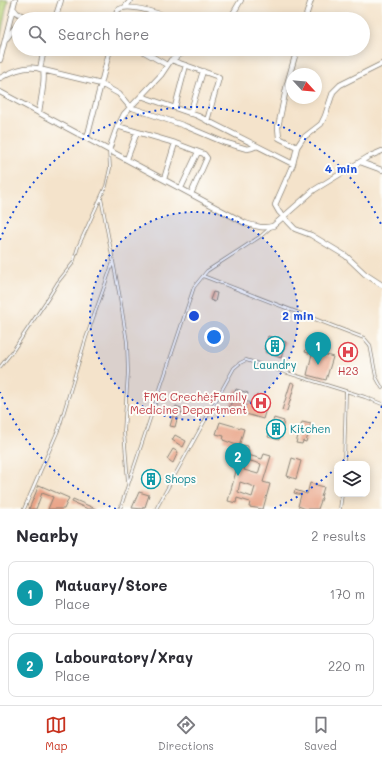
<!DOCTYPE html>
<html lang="en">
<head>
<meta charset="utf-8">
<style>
	body { margin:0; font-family:Mali,sans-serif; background:#f2f2f3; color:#2b2b33 }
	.controls { position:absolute; right:12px; bottom:12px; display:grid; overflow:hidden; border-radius:8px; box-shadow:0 2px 10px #0003 }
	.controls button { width:36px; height:36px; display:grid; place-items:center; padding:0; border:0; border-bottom:1px solid #e1e1e2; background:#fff; color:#2b2b33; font:20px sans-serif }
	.compass { position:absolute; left:286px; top:68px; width:36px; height:36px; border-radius:50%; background:#fff; box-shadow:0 2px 10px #0003; rotate:116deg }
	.you { position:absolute; left:214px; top:337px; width:14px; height:14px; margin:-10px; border:3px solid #fff; border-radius:50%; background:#1a73e8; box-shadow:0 0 0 6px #1a73e833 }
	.badge { display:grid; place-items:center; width:26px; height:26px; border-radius:50%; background:#c8321e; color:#fff; font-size:13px; font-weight:700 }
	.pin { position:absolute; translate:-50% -33px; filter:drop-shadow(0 1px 2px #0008) }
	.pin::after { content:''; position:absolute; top:21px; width:14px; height:12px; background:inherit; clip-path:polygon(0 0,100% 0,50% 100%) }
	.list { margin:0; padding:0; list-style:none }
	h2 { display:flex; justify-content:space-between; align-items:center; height:52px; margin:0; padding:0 16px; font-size:17px }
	h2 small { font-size:13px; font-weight:400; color:#7c7c81 }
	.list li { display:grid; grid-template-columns:26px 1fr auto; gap:12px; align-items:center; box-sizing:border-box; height:64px; margin:0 8px 8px; padding:0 8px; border:1px solid #e1e1e2; border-radius:8px }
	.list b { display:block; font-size:15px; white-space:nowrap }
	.list p { margin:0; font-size:13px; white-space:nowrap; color:#7c7c81 }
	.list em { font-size:13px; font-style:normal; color:#7c7c81 }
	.icon { flex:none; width:22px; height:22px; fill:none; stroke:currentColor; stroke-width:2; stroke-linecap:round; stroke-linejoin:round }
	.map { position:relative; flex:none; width:382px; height:509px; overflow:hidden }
	.search { position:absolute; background:#fff; box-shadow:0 2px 10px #0003; left:12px; right:12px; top:12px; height:44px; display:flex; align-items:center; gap:10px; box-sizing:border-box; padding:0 14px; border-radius:22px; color:#7c7c81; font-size:15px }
	.sheet { height:196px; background:#fff }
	nav { display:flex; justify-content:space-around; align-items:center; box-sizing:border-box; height:56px; border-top:1px solid #e1e1e2; background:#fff; font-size:11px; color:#7c7c81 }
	nav a { display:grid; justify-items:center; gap:2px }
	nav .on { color:#c8321e }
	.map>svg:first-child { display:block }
</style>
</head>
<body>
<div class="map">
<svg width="382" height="509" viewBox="0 0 382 509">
	<rect width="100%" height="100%" fill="#fdfcf7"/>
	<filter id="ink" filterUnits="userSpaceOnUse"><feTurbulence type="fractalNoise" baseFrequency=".025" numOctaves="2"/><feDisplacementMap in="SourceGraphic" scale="8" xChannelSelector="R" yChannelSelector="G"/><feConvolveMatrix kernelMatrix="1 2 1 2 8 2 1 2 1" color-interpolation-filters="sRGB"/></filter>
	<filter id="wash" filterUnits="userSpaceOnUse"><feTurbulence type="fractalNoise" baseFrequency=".012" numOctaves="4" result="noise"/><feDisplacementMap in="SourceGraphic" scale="16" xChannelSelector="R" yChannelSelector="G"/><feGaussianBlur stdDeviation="0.9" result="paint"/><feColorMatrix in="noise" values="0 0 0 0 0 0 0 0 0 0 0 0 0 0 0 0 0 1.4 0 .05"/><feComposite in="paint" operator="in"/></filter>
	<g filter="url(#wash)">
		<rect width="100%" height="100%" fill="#f4e3cb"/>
		<path fill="#b6d278" stroke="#69774a" d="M0,0H8L0,39Z"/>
		<g id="blocks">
			<path fill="#e9a386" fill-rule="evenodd" d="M213,292L217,293L215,302L210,300Z
				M268,336L286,342L281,358L265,352L266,350L264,349Z
				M306,349L333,357L326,380L307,375L312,354L305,352Z
				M291,382L295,384L287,411L282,410Z
				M236,389L248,393L245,401L254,404L257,395L269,399L263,419L229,409Z
				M176,406L189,411L187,415L179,412L175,427L170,426Z
				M274,418L284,421L279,440L268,437Z
				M220,422L244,429L239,446L223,440L224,436L216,434Z
				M302,422L311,424L306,442L303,441L302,444L296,443Z
				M175,435L186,441L183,447L172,440Z
				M243,445L248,446V449L249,450L248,455L262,459L264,454L271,456L263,482L270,484L263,509L249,507L250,502L237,498L236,503L228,501ZM247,460L261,464L258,474L244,470ZM240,482L255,487L252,497L238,492Z
				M173,449L178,452L173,463L167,459Z
				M292,458L301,461L296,479L287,476Z
				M310,483L324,487L321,497L322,498L318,509H306L298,506L301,495L294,493L295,490L307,494Z
				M39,485L69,498L64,509H48L53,497L42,493L36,509H29Z
				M139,492L149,495L145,507H143V509L132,508Z
				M73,499L96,509H88L72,502Z"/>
		</g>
	</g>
	<g filter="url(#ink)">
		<use href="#blocks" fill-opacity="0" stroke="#888074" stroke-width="1"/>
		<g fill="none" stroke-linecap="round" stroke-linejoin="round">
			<defs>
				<path id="lane" d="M101,198L120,298L127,342L128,372L124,432L128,482
					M203,276L364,338L370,345L376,377L382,388
					M0,367L12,352L47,300L58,282L73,263L78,247L106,186L110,168L109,151
					M344,464L346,392
					M24,509L59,428L86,338L113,262
					M120,509L194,287L207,271L261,236L270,228
					M156,509L234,368L240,363L246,360L365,397L382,404
					M340,509L342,494"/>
				<path id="street" d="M125,7L131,0
					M13,8L17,13L25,17
					M23,18L27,17L35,19
					M55,19L61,0
					M115,19C116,16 116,12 118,10C128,2 163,15 174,19
					M230,19L241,0
					M305,19L311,0
					M7,38L19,22
					M139,49L167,65
					M297,49L287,84L278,127L279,138L297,147
					M0,60L15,0
					M171,60L216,76L219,78L207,121
					M382,64L340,85L333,92L325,116L321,124L303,138L297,147L293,164L275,205L279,212L295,229L311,235L346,256L365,274L382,285
					M40,69L44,49
					M43,70L101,84L119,94L130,107L185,126L223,142L247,149L252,148L257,146
					M0,78C12,71 29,63 43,70C46,79 40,102 39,113
					M0,92L245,223C255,226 263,229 273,226L314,190L368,157L382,151
					M141,96L198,116L293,164
					M175,107L186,65
					M190,114L203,71
					M117,126L175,143L204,154L207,158L191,194
					M87,138L110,49
					M109,150L116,130L124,114L161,75L171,60L190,49
					M127,159L137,132
					M360,162L382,170
					M164,179L175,143
					M181,188L198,152"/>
			</defs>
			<use href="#lane" stroke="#888074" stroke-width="3.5"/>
			<use href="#street" stroke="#888074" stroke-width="6"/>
			<use href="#lane" stroke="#fff" stroke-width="2"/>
			<use href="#street" stroke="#fff" stroke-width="4.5"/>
		</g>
	</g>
	<circle cx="194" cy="316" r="104" fill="#1d4ed8" fill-opacity=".12"/>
	<g fill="none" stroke="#1d4ed8" stroke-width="2" stroke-dasharray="2 4">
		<circle cx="194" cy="316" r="104"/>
		<path d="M382 406A208 208 0 0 1 341 463M336 468A208 208 0 0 1 272 509M116 509A208 208 0 0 1 0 392M0 240A208 208 0 0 1 382 226"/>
	</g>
	<defs>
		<symbol id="building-ring" viewBox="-11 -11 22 22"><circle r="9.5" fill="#fdfcf7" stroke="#0f9aa8" stroke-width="1.5"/><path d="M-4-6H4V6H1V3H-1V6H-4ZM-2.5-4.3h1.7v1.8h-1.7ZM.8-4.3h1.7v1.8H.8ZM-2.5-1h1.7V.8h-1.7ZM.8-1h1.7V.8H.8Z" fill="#0f9aa8"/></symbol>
		<symbol id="hospital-ring" viewBox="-11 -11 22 22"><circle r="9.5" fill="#fdfcf7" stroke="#e0444e" stroke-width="1.5"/><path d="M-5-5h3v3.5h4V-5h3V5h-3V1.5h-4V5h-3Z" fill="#e0444e"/></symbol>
	</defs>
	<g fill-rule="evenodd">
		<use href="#building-ring" x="264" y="335" width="22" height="22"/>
		<use href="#hospital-ring" x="337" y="341" width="22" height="22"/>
		<use href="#hospital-ring" x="250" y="392" width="22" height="22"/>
		<use href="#building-ring" x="265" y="418" width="22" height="22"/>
		<use href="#building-ring" x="140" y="468" width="22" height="22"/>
	</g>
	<g text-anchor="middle" stroke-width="4" stroke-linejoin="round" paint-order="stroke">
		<g font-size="11" fill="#0d838f" stroke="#fdfcf7" text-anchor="start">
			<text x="275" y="369" text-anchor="middle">Laundry</text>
			<text x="290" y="433">Kitchen</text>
			<text x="165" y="483">Shops</text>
		</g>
		<g font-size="11" fill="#be3a42" stroke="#fdfcf7">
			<text x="348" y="375">H23</text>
			<text x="247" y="401" text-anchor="end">FMC Crechè;Family<tspan x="247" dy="13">Medicine Department</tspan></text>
		</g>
	</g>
	<circle cx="194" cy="316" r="6" fill="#1d4ed8" stroke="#fdfcf7" stroke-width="2"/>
	<g font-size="12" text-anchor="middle" font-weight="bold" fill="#1d4ed8" stroke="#fdfcf7" stroke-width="4" stroke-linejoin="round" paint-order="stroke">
		<text x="341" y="173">4 min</text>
		<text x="298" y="320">2 min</text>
	</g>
</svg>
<div class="controls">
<button><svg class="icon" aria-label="layers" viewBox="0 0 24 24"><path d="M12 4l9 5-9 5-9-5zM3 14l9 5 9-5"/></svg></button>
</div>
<svg class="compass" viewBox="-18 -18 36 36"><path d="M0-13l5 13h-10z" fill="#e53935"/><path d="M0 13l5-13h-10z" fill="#7c7c81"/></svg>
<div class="you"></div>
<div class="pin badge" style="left:318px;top:365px;background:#0f9aa8">1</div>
<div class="pin badge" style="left:238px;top:476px;background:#0f9aa8">2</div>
<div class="search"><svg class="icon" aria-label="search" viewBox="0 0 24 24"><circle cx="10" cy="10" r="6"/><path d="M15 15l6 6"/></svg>Search here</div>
</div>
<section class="sheet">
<h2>Nearby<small>2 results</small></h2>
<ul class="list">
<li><span class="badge" style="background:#0f9aa8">1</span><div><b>Matuary/Store</b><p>Place</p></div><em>170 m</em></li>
<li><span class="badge" style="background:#0f9aa8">2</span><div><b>Labouratory/Xray</b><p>Place</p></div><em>220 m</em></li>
</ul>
</section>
<nav>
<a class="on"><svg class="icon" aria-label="map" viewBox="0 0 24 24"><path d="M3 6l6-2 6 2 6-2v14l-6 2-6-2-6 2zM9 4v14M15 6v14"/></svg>Map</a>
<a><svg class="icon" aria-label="directions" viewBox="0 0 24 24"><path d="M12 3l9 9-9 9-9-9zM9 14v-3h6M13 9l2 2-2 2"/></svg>Directions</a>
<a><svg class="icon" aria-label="saved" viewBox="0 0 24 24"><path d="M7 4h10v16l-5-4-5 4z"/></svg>Saved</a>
</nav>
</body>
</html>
